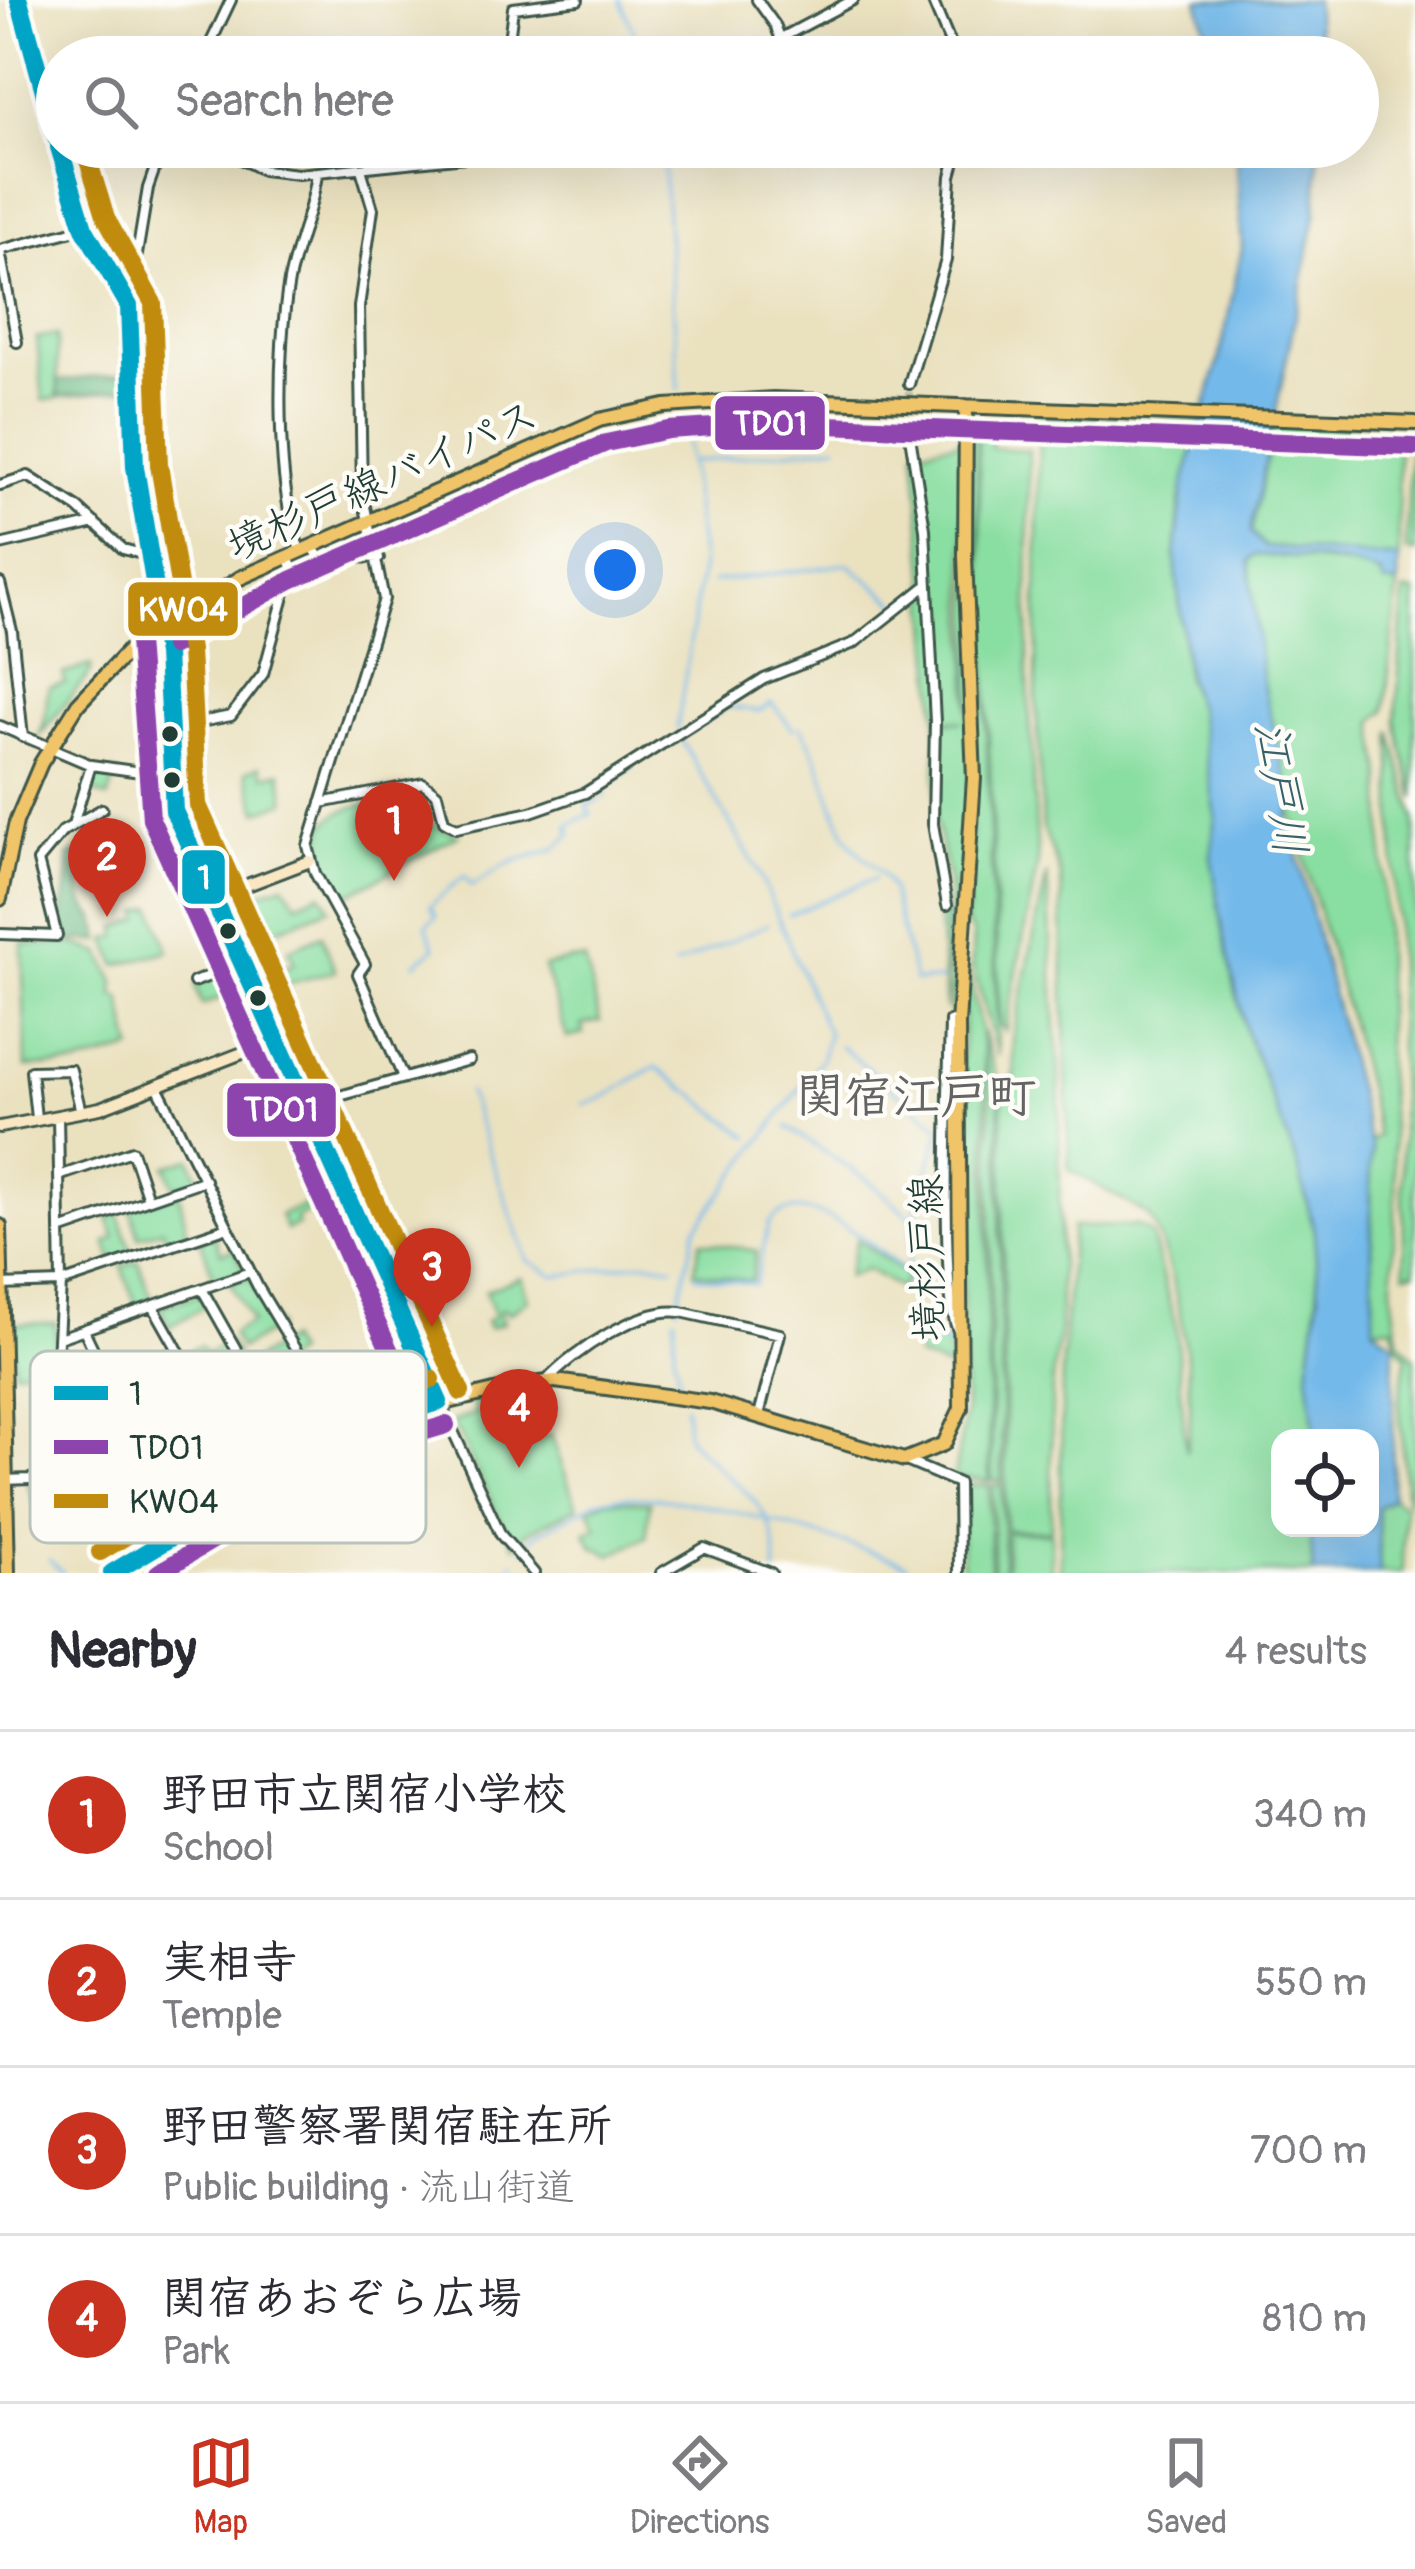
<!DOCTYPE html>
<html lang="en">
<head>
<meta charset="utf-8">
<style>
	body { margin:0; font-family:Pangolin,"Klee One",sans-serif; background:#f2f2f3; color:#2b2b33 }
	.controls { position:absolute; right:36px; bottom:36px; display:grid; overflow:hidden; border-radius:24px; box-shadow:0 12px 48px #0002 }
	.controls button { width:108px; height:108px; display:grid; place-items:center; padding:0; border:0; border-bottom:3px solid #e1e1e2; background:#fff; color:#2b2b33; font:60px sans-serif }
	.you { position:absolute; left:615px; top:570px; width:42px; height:42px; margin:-30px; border:9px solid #fff; border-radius:50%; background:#1a73e8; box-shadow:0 0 0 18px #1a73e833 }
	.badge { display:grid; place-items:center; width:78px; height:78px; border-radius:50%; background:#c8321e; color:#fff; font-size:39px; font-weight:700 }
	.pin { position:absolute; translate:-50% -99px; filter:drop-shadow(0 3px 6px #0008) }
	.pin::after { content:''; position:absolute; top:63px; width:42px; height:36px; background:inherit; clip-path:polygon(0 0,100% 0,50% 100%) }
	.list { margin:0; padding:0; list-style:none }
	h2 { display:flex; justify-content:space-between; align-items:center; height:156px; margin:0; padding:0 48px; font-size:51px }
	h2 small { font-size:39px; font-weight:400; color:#7c7c81 }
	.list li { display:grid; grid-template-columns:78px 1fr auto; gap:36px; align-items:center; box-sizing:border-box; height:168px; padding:0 48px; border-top:3px solid #e1e1e2 }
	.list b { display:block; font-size:45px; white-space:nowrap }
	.list p { margin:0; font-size:39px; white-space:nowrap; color:#7c7c81 }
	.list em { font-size:39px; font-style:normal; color:#7c7c81 }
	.icon { flex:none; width:66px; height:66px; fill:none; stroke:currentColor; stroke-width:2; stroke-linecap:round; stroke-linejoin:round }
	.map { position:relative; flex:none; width:1415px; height:1573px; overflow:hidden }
	.search { position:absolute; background:#fff; box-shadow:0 12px 48px #0002; left:36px; right:36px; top:36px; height:132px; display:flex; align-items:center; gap:30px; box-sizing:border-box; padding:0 42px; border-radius:66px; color:#7c7c81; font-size:45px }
	.sheet { height:828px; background:#fff }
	nav { display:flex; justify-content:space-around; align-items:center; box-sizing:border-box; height:168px; border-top:3px solid #e1e1e2; background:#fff; font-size:33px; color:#7c7c81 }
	nav a { display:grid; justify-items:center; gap:6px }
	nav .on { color:#c8321e }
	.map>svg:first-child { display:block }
</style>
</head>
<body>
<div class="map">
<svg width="1415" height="1573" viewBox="0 0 1415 1573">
	<rect width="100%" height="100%" fill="#fdfcf7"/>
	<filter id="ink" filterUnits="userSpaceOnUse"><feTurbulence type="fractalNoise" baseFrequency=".00833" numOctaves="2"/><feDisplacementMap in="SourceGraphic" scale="24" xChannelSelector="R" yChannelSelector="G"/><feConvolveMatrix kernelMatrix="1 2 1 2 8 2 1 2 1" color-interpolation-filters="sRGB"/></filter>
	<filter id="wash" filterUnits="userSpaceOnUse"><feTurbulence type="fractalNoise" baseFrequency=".004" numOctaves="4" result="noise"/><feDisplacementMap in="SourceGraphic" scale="48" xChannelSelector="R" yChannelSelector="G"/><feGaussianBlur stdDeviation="2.7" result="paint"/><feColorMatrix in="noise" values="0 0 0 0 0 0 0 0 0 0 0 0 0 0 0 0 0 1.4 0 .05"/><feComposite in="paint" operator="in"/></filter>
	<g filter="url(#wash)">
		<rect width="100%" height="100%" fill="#eae1bf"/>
		<path fill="#89dea1" stroke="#548e6a" stroke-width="3" d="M57,335L58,398L43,400L37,338Z
			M1039,416L1200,422L1180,500L1175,557L1186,678L1198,710L1216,817L1211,856L1234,985L1245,1029L1298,1166L1314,1231L1318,1295L1308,1373L1316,1438H1280V1528H1310L1313,1573H1060L1062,1372L1072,1227L1137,1226L1151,1234L1176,1327L1186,1452C1199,1394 1178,1282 1155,1227L1147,1214L1069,1169L1061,876L1043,828L1036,699Z
			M975,420L998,1056L972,964L973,934L966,924L971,871L970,434Z
			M977,420L980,428H991L992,448L1029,450L1028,684L1038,862L1005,1031L1000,1025Z
			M1274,425L1398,430L1399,558L1264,547L1251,532Z
			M1411,430L1410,462L1415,463V552L1406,551Z
			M962,441L970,774L953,1048L956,1324L949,883L935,815L937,722L963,721L937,720L915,450Z
			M1256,555C1293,557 1329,561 1365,569C1381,572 1384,585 1398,585L1385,711L1374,721L1382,775L1387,1074L1396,1187L1392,1293L1399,1341L1415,1358V1465L1406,1504L1399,1400L1407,1356L1397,1346L1393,1326L1374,1327L1370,1141L1378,1136C1337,947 1258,753 1249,559Z
			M1404,592H1415V799L1396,721Z
			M91,665V672L37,739C49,721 44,705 49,687L65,683L63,674Z
			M1391,731L1415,819V1272L1405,1273Z
			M261,766L264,776L281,772L286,802L258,811L246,771Z
			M94,771L117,773L108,798L87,790Z
			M417,795L428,806L434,826L458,835L342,898C290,810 341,807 417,795Z
			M1047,874L1059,1077L1060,1331L1052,1379L1051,1531L1006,1530L1002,1085L1014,1075L1013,1036Z
			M284,884L297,903L321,893L330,908L273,931L270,924L261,927L258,937L240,944L229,920L258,908L254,895Z
			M938,901L946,916V1010Z
			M153,907L169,951L117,965L107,939L118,937L117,928L141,919L139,912Z
			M322,935L335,971L261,991L256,980L294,964L289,949Z
			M22,944L77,945L101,953L115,982L114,996L121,998L133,1049L77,1065L26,1067Z
			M570,960H585L600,1021L582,1025L583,1034L567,1038L544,967Z
			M967,967L980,1025L986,1090L989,1481L954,1477L965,1414L960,1090Z
			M218,976L233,981L234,1004L228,1007L224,997L202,1005L195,985Z
			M983,1031L999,1086L1002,1481L992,1480L990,1096Z
			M190,1158L199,1179L174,1187L166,1166Z
			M179,1192L188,1236L168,1243L163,1229L139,1237L130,1209Z
			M339,1192L341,1198L296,1218L298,1225L286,1230L280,1215Z
			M118,1213L133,1255L113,1262L106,1242L115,1238L108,1217Z
			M214,1234L221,1253L235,1249L243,1271L215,1281L200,1239Z
			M857,1239L907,1275L901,1289L867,1269L847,1277Z
			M701,1241L757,1251L751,1281L694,1272Z
			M138,1261L153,1302L137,1308L122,1266Z
			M521,1277L528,1300L508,1314L505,1309L499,1311L503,1323L489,1328L486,1321L495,1317L485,1291Z
			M250,1278L278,1327L240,1349L231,1334L252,1322L230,1283Z
			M198,1294L207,1305L169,1327L160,1307Z
			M56,1323L53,1361L14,1371L13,1324Z
			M921,1334L949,1344L950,1369L917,1357Z
			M287,1340L295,1354L278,1365L294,1391L281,1393L277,1386L269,1391L248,1364Z
			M228,1342L236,1355L211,1370L203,1356L189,1364L184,1354L200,1346L206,1354Z
			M510,1393L531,1442L551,1435L577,1507L526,1533L514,1546L452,1422L476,1414L472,1401Z
			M960,1485H989L990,1573H962Z
			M993,1485H1002L1003,1573H993Z
			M1392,1498L1404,1506L1403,1573H1380L1377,1507Z
			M609,1500L650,1502L646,1537L611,1555L593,1546L585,1532L597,1527L589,1508Z
			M1006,1532L1051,1533V1573H1006Z"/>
		<path fill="#6ebd87" stroke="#467d5e" stroke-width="3" d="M127,374V389L58,397V381Z
			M78,851L83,903L95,918L101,941L61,940C56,912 73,886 68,856Z
			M46,1475L60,1504L78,1503L100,1491L104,1496L76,1513L83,1526L47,1511L40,1521L28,1482Z"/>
		<path fill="#73b9ea" stroke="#497b8f" stroke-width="3" d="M1198,0H1315L1319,57H1214Z
			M1236,147H1319L1316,215L1251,532L1265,547L1399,558L1398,585L1383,583L1382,575C1343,558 1299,558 1256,555L1249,560L1263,685L1293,804L1288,819L1372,1149C1367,1158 1374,1301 1374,1327L1394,1343L1392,1498L1377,1508L1380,1573H1313L1310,1528H1370V1438H1316L1308,1373L1319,1295L1314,1231L1298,1166L1245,1029L1224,937L1211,856L1216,817L1198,710L1187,678L1175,557L1183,486L1220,356L1242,248Z"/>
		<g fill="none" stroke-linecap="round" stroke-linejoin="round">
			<path stroke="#73b9ea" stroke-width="3" d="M620,0L645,57
				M662,147L679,390
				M692,462L838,445
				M713,582L848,564L897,603
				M800,727C825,761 828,806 850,842C863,861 886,870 893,893
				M677,729L702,564L684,419
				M690,731L728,707L760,711L771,703L793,729
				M605,798L603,789L633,767
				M893,897L915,981L942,980
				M789,915L875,878
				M415,964L435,948L426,926L436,916L430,906L465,875L471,886L509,863L555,849L571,834L568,825L591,814L587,805L598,801
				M674,966L768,924
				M840,1046L941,1128L914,1218
				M468,1092L527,1260L555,1276L647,1262L673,1267
				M583,1104C612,1099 629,1078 656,1067L750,1137
				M787,1127L869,1181L913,1219C909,1260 901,1298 923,1336L950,1346
				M695,1276L755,1284L769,1223C803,1181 877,1248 907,1273
				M677,1307L696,1228L821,1060L828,1034L758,871L680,738
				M675,1317L674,1355L682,1392
				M685,1405L687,1436C726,1485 783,1499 775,1572
				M592,1503C652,1477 844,1541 907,1565
				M523,1551L536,1534L589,1506
				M49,1560L63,1573
				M504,1573L515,1562"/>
		</g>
	</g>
	<g filter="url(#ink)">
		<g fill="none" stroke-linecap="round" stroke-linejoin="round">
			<path stroke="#c1c0a3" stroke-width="8" stroke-dasharray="8 4" stroke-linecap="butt" d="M908,424L909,384"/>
			<defs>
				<path id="street" d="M757,0L775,25L788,57
					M932,0L956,57
					M781,38L853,0
					M204,57L231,0
					M507,57L513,8L578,0
					M62,158L224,151L263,170L298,174L564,147
					M361,169L373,209L359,307L362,492L384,599L308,846L315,873L365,964L358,974L403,1077
					M0,250L84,228
					M0,251L17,342
					M129,303L148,188L162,148
					M909,384L946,260L951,176L959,147
					M908,424L925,529L935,722L933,824L947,905
					M0,485L28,476L78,508L123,549L149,556
					M0,545L95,523
					M311,546L319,556L379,558
					M300,550C275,489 277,347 289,281C296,244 313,210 317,173
					M0,583L12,631L23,737
					M0,726L91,765L169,776
					M170,728L231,716L263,674L292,567L288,557
					M321,803L423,783L437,794L444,821L456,828L531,812L585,793L764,679L854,643L925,587
					M74,821L91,765
					M0,934L57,936L38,861L63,831L102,809
					M194,982L242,963
					M950,1021C949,1069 939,1306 959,1332
					M158,1088L258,1287L312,1377L256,1425L235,1391
					M307,1105L469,1060
					M58,1116L61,1283L55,1397L64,1424L104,1473L254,1381L202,1289
					M36,1118L31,1071L71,1070L81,1112
					M59,1176L132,1151L148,1199
					M60,1230L205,1180
					M0,1285L61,1283L228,1227
					M153,1306L209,1405
					M84,1330L141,1448
					M59,1338L250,1272
					M106,1376L179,1351
					M547,1380C573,1352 641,1306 681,1312L780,1334L759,1415
					M440,1403L501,1535L534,1573
					M906,1461L958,1483L959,1573
					M3,1480L31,1479L84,1450
					M661,1573L704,1548L771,1573"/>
				<path id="secondary" d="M213,898L310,861
					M0,1127L100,1108L276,1040"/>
				<path id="primary" d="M19,0L57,139
					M59,147L84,228L129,306L135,467L166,654L174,811L439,1402
					M0,899L16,822L41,763L78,704L128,651L240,578L599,420L665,406L773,399L1415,423
					M0,1226L8,1573
					M112,1573L361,1423L511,1387L555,1381L710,1402L904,1460L944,1444L961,1408L958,1024L974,778L965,557L966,406"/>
			</defs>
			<use href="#street" stroke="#3d5649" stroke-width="14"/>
			<use href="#secondary" stroke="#3d5649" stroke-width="16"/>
			<use href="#primary" stroke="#3d5649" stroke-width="18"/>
			<use href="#street" stroke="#fff" stroke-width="8"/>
			<use href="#secondary" stroke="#f9e7c3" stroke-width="10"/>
			<use href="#primary" stroke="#f0c469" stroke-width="12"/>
			<defs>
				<path id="bus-1" d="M19,0L57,139
					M59,147L84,228L129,306L135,467L166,654L174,811L439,1402
					M112,1573L352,1428L439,1402"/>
				<path id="bus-2" d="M137,627L151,819L417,1412
					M173,646L291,580L606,443L668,430L773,423L1414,447
					M158,1573L362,1450L446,1425"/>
				<path id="bus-3" d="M84,147L106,218L153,303L159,465L190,650L198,805L461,1392
					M100,1552L341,1406L432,1379"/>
			</defs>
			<use href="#bus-1" stroke="#fdfcf7" stroke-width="27"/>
			<use href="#bus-2" stroke="#fdfcf7" stroke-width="27"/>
			<use href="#bus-3" stroke="#fdfcf7" stroke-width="27"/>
			<use href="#bus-1" stroke="#02a4c6" stroke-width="18"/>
			<use href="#bus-2" stroke="#8e44ad" stroke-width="18"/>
			<use href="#bus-3" stroke="#c18c0d" stroke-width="18"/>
		</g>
	</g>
	<g fill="#1f3d34" stroke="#fdfcf7" stroke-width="4.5">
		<circle cx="170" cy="734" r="10"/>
		<circle cx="172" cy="780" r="10"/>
		<circle cx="228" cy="931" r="10"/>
		<circle cx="258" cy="998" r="10"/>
	</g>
	<g text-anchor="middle" stroke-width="9" stroke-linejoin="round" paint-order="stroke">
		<g font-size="42" fill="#1f3d34" stroke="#fdfcf7">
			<text transform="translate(382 479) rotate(-24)" y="15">境杉戸線バイパス</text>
			<text transform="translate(926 1258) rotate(-91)" y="15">境杉戸線</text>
		</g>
		<g font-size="45" font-style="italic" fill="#38626b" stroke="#fdfcf7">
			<text transform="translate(1282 788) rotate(81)" y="16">江戸川</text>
		</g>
		<g font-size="48" font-weight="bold" fill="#646465" stroke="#fdfcf7">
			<text x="916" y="1112">関宿江戸町</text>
		</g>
	</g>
	<rect x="30" y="1351" width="396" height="192" rx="18" fill="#fdfcf7" stroke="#bac3bc" stroke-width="3"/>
	<rect x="54" y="1386" width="54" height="14" fill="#02a4c6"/>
	<rect x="54" y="1440" width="54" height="14" fill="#8e44ad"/>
	<rect x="54" y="1494" width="54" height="14" fill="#c18c0d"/>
	<g font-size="33" fill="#1f3d34">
		<text x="129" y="1405">1</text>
		<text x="129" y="1459">TD01</text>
		<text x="129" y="1513">KW04</text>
	</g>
	<g stroke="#fdfcf7" stroke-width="4.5">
		<rect x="713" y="394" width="114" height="58" rx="12" fill="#8e44ad"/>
		<rect x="126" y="580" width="114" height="58" rx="12" fill="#c18c0d"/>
		<rect x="180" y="848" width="47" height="58" rx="12" fill="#02a4c6"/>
		<rect x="225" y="1081" width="113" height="58" rx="12" fill="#8e44ad"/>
	</g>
	<g font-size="33" text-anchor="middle" font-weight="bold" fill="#fff">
		<text x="770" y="435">TD01</text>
		<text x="183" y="621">KW04</text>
		<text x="204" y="889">1</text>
		<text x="281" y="1121">TD01</text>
	</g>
</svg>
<div class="controls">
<button><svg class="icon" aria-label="locate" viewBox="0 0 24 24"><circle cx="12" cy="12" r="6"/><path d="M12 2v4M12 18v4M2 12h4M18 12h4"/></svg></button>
</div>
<div class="you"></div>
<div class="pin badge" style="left:394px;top:881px">1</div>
<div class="pin badge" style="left:107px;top:917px">2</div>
<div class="pin badge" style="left:432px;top:1327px">3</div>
<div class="pin badge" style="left:519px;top:1468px">4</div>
<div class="search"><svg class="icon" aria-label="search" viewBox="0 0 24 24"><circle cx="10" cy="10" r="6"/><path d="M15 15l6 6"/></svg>Search here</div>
</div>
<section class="sheet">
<h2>Nearby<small>4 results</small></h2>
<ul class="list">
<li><span class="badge">1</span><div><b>野田市立関宿小学校</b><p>School</p></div><em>340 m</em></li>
<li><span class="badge">2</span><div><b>実相寺</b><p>Temple</p></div><em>550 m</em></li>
<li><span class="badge">3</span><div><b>野田警察署関宿駐在所</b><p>Public building · 流山街道</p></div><em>700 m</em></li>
<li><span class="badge">4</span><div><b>関宿あおぞら広場</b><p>Park</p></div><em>810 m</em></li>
</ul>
</section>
<nav>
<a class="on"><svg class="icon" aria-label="map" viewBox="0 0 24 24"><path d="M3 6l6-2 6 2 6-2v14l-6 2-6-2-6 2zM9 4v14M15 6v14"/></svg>Map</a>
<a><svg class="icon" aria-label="directions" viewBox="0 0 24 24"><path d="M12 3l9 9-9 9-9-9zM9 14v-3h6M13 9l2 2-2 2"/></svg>Directions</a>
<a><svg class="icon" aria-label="saved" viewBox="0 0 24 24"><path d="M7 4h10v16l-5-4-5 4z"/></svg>Saved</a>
</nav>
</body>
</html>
